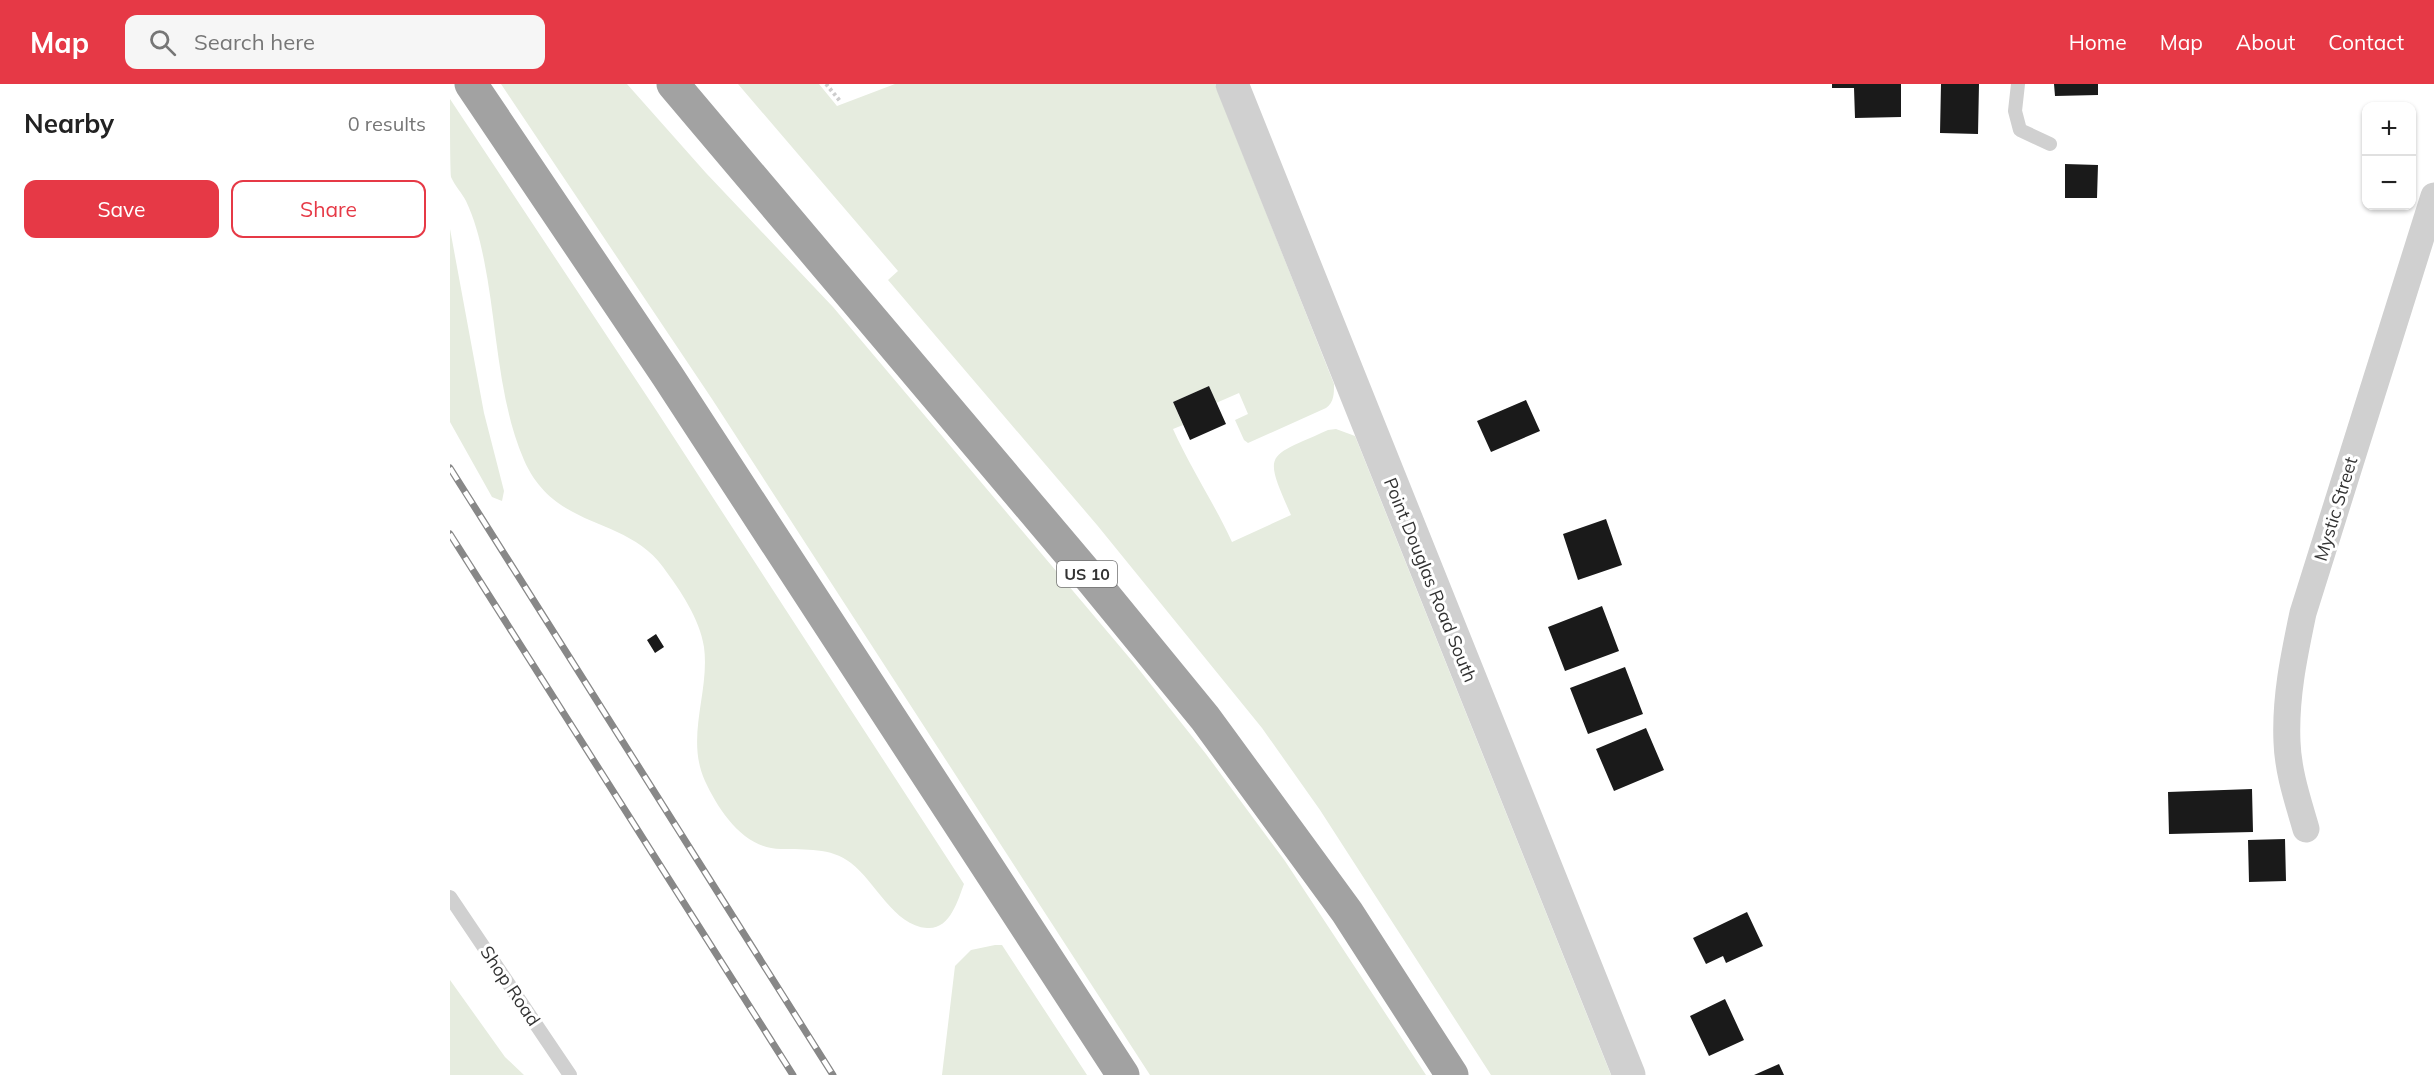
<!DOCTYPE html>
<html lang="en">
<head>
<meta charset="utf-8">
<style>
	body { margin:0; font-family:Mulish,sans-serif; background:#f6f6f6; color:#222 }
	.controls { position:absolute; right:18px; top:18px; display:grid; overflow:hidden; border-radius:12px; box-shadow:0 2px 4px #0004 }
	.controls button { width:54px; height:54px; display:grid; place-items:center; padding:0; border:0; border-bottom:2px solid #e0e0e0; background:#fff; color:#222; font:30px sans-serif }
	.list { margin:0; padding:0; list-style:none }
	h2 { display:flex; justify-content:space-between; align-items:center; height:78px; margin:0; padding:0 24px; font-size:26px }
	h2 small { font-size:20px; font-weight:400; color:#767676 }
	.actions { display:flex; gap:12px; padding:18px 24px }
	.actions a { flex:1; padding:14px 0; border:2px solid #e63946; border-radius:12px; text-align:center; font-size:21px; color:#e63946 }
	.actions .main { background:#e63946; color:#fff }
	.icon { flex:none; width:33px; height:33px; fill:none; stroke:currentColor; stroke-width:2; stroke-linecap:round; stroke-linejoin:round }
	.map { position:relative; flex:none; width:1984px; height:991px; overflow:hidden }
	header { display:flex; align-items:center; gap:36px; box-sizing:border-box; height:84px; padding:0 30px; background:#e63946; color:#fff }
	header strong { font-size:28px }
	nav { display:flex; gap:33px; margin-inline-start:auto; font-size:21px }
	.search { width:420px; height:54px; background:#f6f6f6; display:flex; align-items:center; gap:15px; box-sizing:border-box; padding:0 21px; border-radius:12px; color:#767676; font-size:22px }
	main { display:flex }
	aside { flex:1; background:#fff }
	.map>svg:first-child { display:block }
</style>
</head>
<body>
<header>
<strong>Map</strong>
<div class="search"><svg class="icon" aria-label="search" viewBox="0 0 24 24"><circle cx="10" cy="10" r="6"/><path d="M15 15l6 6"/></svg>Search here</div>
<nav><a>Home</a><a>Map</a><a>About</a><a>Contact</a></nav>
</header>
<main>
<aside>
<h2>Nearby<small>0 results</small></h2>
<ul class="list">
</ul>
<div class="actions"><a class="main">Save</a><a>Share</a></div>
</aside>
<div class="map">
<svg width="1984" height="991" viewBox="0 0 1984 991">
	<rect width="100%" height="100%" fill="#fff"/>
	<path fill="#e6ecdf" d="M51,0H177L256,89L383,223L683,578L756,670L835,777L976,991H700L262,315Z
		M288,0H369L387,22L445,0H765L884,300C884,310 884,318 876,324L798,359L794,356L785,336L798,330L789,309L766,319L759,302L723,318L733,341L723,345C741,385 764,419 782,458L841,431C812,366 817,374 878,346L886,345L905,352L1161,991H1041L870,726L812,644L647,441L438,196L448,187Z
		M0,15L206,326L514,800C508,816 500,846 477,844C444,842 425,797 401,779C380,763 356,766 331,765C294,765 269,727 255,697C235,653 260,608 254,563C250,535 230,506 213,483C175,431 105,447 74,376C48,317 47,240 34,176C30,156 25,136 16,117C12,109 5,102 1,93C0,83 0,30 0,15Z
		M0,145L34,329L54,407L52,417L42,413L0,338Z
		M545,861H552L637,991H492L505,882L521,866Z
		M0,896L55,973L74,991H0Z"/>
	<path fill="#1a1a1a" d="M1382,0H1451V33L1405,34L1404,4H1382Z
		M1491,0H1529L1528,50L1490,49Z
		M1604,0H1648V11L1605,12Z
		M1615,80L1648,81L1647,114H1615Z
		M759,302L776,340L740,356L723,318Z
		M1076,316L1090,347L1041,368L1027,337Z
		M1156,435L1172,481L1128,496L1113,450Z
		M1152,522L1169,567L1115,587L1098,543Z
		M206,550L214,563L205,569L197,556Z
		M1175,583L1193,630L1138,650L1120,604Z
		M1196,644L1214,686L1164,707L1146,665Z
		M1802,705L1803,748L1719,750L1718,708Z
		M1835,755L1836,797L1799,798L1798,756Z
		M1297,828L1313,862L1276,879L1273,872L1256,880L1243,854Z
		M1275,915L1294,956L1259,972L1240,932Z
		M1329,980L1334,991H1304Z"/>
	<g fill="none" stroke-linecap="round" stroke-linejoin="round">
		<path stroke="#cdcdcd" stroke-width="4" stroke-dasharray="3 3" stroke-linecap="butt" d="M376,0L390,17"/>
		<path stroke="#d0d0d0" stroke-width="14" d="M1568,0L1565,27L1570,46L1600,60
			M0,813L120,991"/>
		<path stroke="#d0d0d0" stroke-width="27" d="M1856,745C1848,717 1838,688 1837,658C1835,614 1844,572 1853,529L1984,112"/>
		<path stroke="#d0d0d0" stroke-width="33" d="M782,0L1179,991"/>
		<path stroke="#a2a2a2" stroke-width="33" d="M21,0L217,291L673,991
			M223,0L642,496L755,634L897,828L1002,991"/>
		<defs>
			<path id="rail" d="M0,384L383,991
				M0,450L343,991"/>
		</defs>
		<use href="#rail" stroke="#888" stroke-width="7"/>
		<use href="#rail" stroke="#fff" stroke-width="4.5" stroke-dasharray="14" stroke-linecap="butt"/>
	</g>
	<g text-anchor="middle" stroke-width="6" stroke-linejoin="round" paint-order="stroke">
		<rect fill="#fff" stroke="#707070" stroke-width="1.5" x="607" y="477" width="60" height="26" rx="4.5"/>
		<g font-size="16" font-weight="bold" fill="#333">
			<text x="637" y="496">US 10</text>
		</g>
		<g font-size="18" fill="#333" stroke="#fff">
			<text transform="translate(1886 425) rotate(-73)" y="6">Mystic Street</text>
			<text transform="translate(980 496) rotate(68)" y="6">Point Douglas Road South</text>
			<text transform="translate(60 902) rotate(56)" y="6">Shop Road</text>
		</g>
	</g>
</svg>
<div class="controls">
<button>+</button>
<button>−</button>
</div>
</div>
</main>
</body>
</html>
